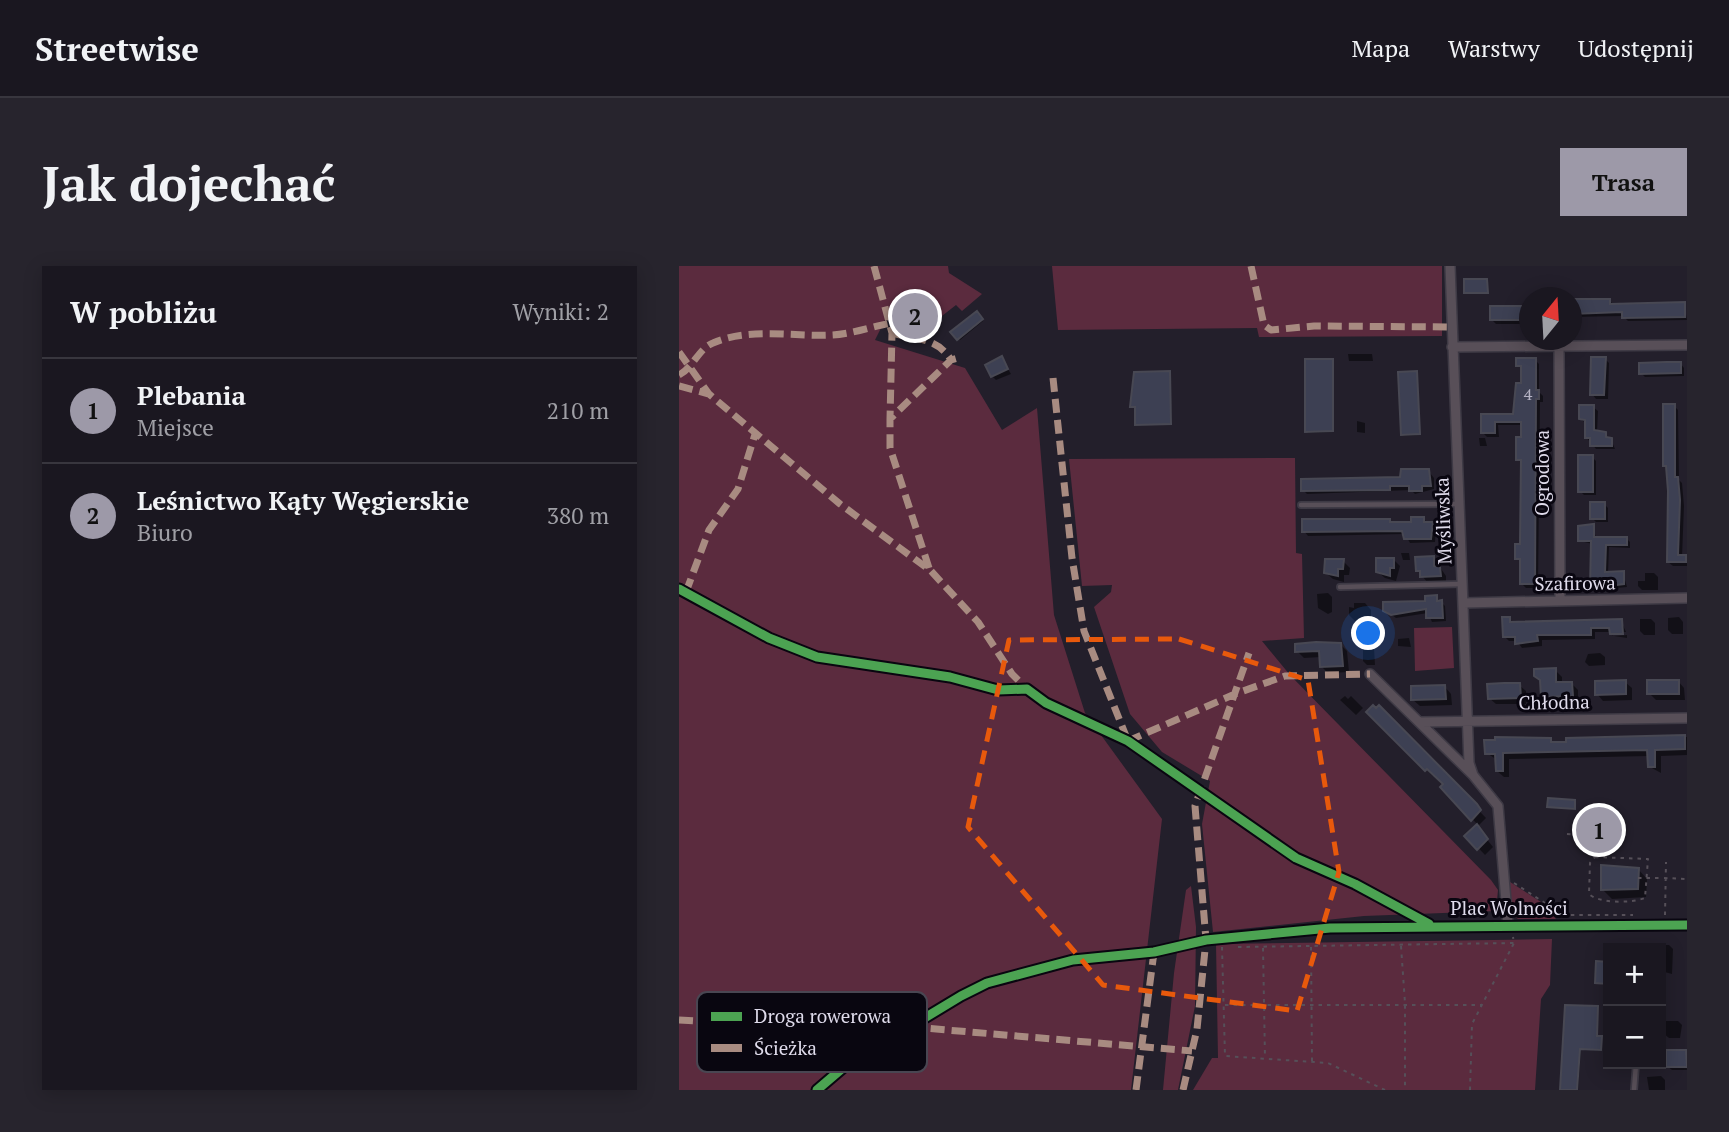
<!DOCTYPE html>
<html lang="pl">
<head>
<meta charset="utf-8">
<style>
	body { margin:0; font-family:"PT Serif",serif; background:#27242d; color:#f1f3f6 }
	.controls { position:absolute; right:21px; bottom:21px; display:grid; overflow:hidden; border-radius:0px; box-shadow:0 4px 18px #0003 }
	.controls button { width:63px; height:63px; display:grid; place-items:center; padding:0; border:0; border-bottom:2px solid #38363e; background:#1a1720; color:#f1f3f6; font:35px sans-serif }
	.compass { position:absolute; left:840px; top:21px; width:63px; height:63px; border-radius:50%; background:#1a1720; box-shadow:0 4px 18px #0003; rotate:18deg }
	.you { position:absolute; left:690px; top:368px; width:24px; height:24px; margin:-18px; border:5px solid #fff; border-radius:50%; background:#1a73e8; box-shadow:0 0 0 10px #1a73e833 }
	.badge { display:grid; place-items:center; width:46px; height:46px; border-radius:50%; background:#9d99a8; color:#111; font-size:23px; font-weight:700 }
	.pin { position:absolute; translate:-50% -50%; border:4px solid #fff; box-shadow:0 2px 7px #0006 }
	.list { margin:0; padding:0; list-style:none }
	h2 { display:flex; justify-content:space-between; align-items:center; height:91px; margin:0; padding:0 28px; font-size:30px }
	h2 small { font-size:23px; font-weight:400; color:#9f9fa5 }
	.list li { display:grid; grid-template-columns:46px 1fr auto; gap:21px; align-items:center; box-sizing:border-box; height:105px; padding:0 28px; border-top:2px solid #38363e }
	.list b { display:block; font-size:26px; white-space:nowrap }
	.list p { margin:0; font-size:23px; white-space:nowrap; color:#9f9fa5 }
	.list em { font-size:23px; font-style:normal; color:#9f9fa5 }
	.map { position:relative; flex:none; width:1008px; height:824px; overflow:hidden; border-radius:0px }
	header { display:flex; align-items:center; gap:42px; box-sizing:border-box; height:98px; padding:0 35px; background:#1a1720; border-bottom:2px solid #38363e }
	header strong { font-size:33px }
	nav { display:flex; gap:38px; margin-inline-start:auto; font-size:24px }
	.intro { display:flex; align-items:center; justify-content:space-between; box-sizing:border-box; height:168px; padding:0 42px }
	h1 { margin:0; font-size:49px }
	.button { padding:18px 32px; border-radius:0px; background:#9d99a8; color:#111; font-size:24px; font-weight:700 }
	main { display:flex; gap:42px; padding:0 42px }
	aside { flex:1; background:#1a1720; border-radius:0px; box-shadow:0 4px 18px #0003 }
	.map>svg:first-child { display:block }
</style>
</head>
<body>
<header>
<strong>Streetwise</strong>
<nav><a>Mapa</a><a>Warstwy</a><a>Udostępnij</a></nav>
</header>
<div class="intro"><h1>Jak dojechać</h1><a class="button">Trasa</a></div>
<main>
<aside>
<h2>W pobliżu<small>Wyniki: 2</small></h2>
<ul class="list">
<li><span class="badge">1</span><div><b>Plebania</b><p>Miejsce</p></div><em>210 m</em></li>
<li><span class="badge">2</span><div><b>Leśnictwo Kąty Węgierskie</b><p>Biuro</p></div><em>380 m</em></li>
</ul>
</aside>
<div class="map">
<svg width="1008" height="824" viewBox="0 0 1008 824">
	<rect width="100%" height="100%" fill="#231f2b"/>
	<path fill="#5b2b3e" d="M0,0H269L270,7L303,28L283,45L277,39L254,57L247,43L217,32L196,74L286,102L323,164L358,142L375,349L406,447L483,553L452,824H0Z
		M373,0H763V70L580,71L578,62L379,64Z
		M616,192L617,287L623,288L625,372L583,375L611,409L812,614L819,624L817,645L685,650L534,666L523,558L531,515L483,486L451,448L415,341L432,326L433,319L403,320L390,193Z
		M773,361L775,402L736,405L735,362Z
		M828,614L862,636L877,653H839L833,648Z
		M512,620L517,661L516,740L499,824H484L495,707L507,624Z
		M873,673L871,719L862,733L856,824H514L533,792H539L537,678Z"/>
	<path fill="#0007" d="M930,34L935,39L1005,38L1008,54L949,55L944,50L892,51V35Z
		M813,41H850V58H817L813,54Z
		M235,44L245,50L242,61L231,54Z
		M298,48L304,55L281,74L274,67Z
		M669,88H693L694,95H670Z
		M322,92L332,108L317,114L313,110Z
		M926,93L930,97L929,133H917L913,128Z
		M856,94L860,98V126L864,130V136H861L859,322H847L843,318V297L838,292L843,280L844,198L839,193L844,159H819L820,171H808L804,167V150H835L843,119L844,104L839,99Z
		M653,95L655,166L629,167L628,165Z
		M1001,97L1005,102V110L966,111L962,107Z
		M490,106L493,158L460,159L458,142L453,141Z
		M737,107L741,169L725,170L723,168Z
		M995,140L999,144L1000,214L1003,217L1005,240L1003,291L1008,292V300H994L989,296V204L985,200Z
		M914,141L919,145L918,166L932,173L936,183H917L907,171V157L901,153Z
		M678,155L686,157V167L678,166Z
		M800,172H806L808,180H801Z
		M913,191L917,195V229H905L901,225Z
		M724,205L751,207L755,212V223L736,228L732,224L628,228L624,224L723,213Z
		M925,238L929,242V256H917L913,252Z
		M744,253L757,262L756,276L731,277L726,268L629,270L625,265L710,254L714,258H734Z
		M914,260L917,272L948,273L951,276V282L930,281L929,307H944L948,321L916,324L913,321L914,278L901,275Z
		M722,287H730L731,294H724Z
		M754,291L767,310V316L749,317L738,304Z
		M714,293L721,300L717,315L706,312L699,306Z
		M664,295L671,302L670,309H665V316L654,313L647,307Z
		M966,307H975L979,311V324H963L959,320V315H966Z
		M649,327L653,331V346L649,348L639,342L638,328Z
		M757,331L766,340L767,355L753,356L749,347L717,352L706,344L748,337Z
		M675,337H686L692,344V356H677L670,349V341L675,342Z
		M1000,351L1004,356V368H993L989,364V352Z
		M830,353L836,358L942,355L947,366H934V370L932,366H916V373L863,374V380L843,382L838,375H830L825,370Z
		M961,353H972L976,357V369H965L961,365Z
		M948,369V372L935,370Z
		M730,372L732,381L719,380V373Z
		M684,378H691L695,382L696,399H688L684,395Z
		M662,379L668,385L670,406L649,407L642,400V391L625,392L618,385Z
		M921,387L926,391V399L910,400L906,396L909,388Z
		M876,404L883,411V418L892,417L899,424V436L870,437L864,430Z
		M999,415L1005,422L1006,434H977L970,427Z
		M946,416L953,422V434L924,435L918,428Z
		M840,419L847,425V438H817L810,432Z
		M766,421L772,428L773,439L741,440L734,434Z
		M666,430L669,433L672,430L684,442L677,449L661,434Z
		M700,441L807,552L798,561L814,581L806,589L788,570L799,559L763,521L767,518L756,508L754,510L689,446Z
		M1008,471V489L982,490V507L971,501L970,490L830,493V511H825L818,505V494L808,487L871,474L875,478H888V473Z
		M895,536L897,544L870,540Z
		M930,549L934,553L933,587L915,586L911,582Z
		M959,603L968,613L967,631L933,633L924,624Z
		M965,679H990L994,683L993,708L982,705V682H965Z
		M919,697L929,698V720L918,717Z
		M918,742L919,772L923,774V785L902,783L899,824H883Z
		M986,755H999L1003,759L1001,772H990L985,768Z
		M1006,786L1008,804H993L988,800Z
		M982,810L986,814V824H970L968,811Z"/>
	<path fill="#3d4053" stroke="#484853" stroke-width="2" d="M785,13H808L809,27H785Z
		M892,33H931V38L1006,36V51L943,52V46L892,48Z
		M811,40H850V54H811Z
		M298,45L304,53L278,74L271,66Z
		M323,90L329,103L312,111L306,99Z
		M912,91H927L925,129H911Z
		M837,92H857V124H860V133H857L856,318H841V293H836V278H841L842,194H837V171H842V156H816V167H802V148H834L837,117H842V100H837Z
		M626,93H654V165L626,166Z
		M987,96H1002V107L960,108V97Z
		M491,105L492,158L456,159V141H451L455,106Z
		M738,105L741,168L722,169L719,106Z
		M984,138H996V211H999L1001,234L999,289H1007V296H988L989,225L987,200H984Z
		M900,139H915V164L927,166V171L933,172V180H911V172H906V154L900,153Z
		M899,189H914V226H899Z
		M722,203H750L752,220H743V225H730V220H711V224L622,225V213L721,211Z
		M911,236H926V253H911Z
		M732,251H745V256H754L752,273H725L723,265L623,266V253H711V256H732Z
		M915,258V271H948V279H927L926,306L945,305V318L911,322L912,275H899V260Z
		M755,290V300L761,301L762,310L741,311V305H737L736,291Z
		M697,292H715V302H711V310L697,306Z
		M646,293H665L664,303H659V310L645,307Z
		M758,329V335L763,334L764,352H747V343L712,349L704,345V336L746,335V330Z
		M823,351H831V356L943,353L944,368H931L930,362H912V369H858L859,375L836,378V371H824Z
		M637,376L662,377L664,400L641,401L640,385L616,386V378Z
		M877,402V416H893L894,430L862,431L861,414L855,410V403Z
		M947,414V428L916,429V415Z
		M968,414H1000V428H968Z
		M825,417H841L842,432L809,433L808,418Z
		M766,419L767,433L732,434V420Z
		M694,439L697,442L700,439L798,538L802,544L792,555L761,521L764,518L748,503L746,505L687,446Z
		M1006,469V483L976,484V501H969L968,484L824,487V505H817L816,488H806L805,474H816V471L872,472V476H887V472Z
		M869,532L896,534V543L868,541Z
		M910,547H930V583H909Z
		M798,558L809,573L798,584L785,570Z
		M922,599L960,602L959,623L922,624Z
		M917,695L929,696V718L916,717Z
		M886,739L919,740L918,770H923L922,784L901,783L898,824H881Z
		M987,784H1007L1008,801H987Z"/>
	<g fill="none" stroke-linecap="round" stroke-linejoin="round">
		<defs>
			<path id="lane" d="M622,239L779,238
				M661,321L783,318
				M955,824L957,798"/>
			<path id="street" d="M771,0L790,497L794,509
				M880,80L881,335
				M773,81L1008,79
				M784,337L1008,332
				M691,408L794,509L819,540L829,659
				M742,456L1008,452
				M527,674L651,662L1008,659"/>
		</defs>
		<use href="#lane" stroke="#3e3a45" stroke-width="8"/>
		<use href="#street" stroke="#3e3a45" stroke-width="12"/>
		<path stroke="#565059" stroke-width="2" stroke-dasharray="3.5 5" stroke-linecap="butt" d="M909,542L904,576L909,584L919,586
			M888,568L902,569
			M919,590V583
			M916,591L969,593L966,632C953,637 921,638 910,628L911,597Z
			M959,612H980
			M985,612L1008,613
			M835,617L866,637L877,649H954
			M986,649L987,596
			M722,680L726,737V824
			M543,681L546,790L649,797L706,824
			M559,681L835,677
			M632,681L633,795
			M584,682L586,792
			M546,739H803
			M791,824L793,758L835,677L834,671"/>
		<use href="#lane" stroke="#584f58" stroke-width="4.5"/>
		<use href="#street" stroke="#584f58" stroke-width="9"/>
		<path stroke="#a88b81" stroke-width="7" stroke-dasharray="14 7" stroke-linecap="butt" d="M195,0L213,67L211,153
			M572,0L585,59L592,64L635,60L773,61
			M213,67C237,74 258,71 272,94
			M0,86L30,128L161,238L252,305L299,356L333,408L349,424
			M0,109C15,101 19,83 34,77C71,61 115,71 153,69C172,68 192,61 211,57
			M374,112L393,292L405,365L449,475
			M0,120L30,128
			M250,302L211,182V153L272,94L279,92
			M7,326L30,264L59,223L77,165
			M449,475L556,428L606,410L691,408
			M0,754L100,760L159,758L233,761L513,785
			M457,824L475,686
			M504,824L518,763L527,674L516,540L570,387"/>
		<defs>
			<path id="cycleway" d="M0,323L90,372L138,391L271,411L319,424L348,423L367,437L449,475L617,592L676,618L750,658
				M138,824L166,800L282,730L308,717L394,694L475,686L527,674L651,662L1008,659"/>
		</defs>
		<use href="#cycleway" stroke="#090610" stroke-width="13"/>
		<use href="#cycleway" stroke="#4ca352" stroke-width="9"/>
	</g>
	<path fill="none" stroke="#e8590c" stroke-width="5" stroke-dasharray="14 9" stroke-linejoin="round" d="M500,373L629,414L660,606L618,745L424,719L289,561L330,374Z"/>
	<g text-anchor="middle" stroke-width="6" stroke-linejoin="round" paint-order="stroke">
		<g font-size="16" fill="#b6b4c5">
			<text x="849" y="134">4</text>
		</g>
		<g font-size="19" fill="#dfdbeb" stroke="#090610">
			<text transform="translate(863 207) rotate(-90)" y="7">Ogrodowa</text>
			<text transform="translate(764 255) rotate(-92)" y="7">Myśliwska</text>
			<text transform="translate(896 317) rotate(-1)" y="7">Szafirowa</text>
			<text transform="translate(875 436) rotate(-1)" y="7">Chłodna</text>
			<text x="830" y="649">Plac Wolności</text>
		</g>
	</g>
	<rect x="18" y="726" width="230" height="80" rx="10" fill="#090610" stroke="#494652" stroke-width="2"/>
	<rect x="32" y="746" width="31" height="9" fill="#4ca352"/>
	<rect x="32" y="778" width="31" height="8" fill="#a88b81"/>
	<g font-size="19" fill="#dfdbeb">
		<text x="75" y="757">Droga rowerowa</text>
		<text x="75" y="789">Ścieżka</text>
	</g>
</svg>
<div class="controls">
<button>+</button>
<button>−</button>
</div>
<svg class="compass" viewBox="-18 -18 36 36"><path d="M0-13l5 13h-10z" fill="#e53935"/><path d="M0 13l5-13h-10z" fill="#9f9fa5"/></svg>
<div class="you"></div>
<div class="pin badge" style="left:920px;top:564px">1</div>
<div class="pin badge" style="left:236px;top:50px">2</div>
</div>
</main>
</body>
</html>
